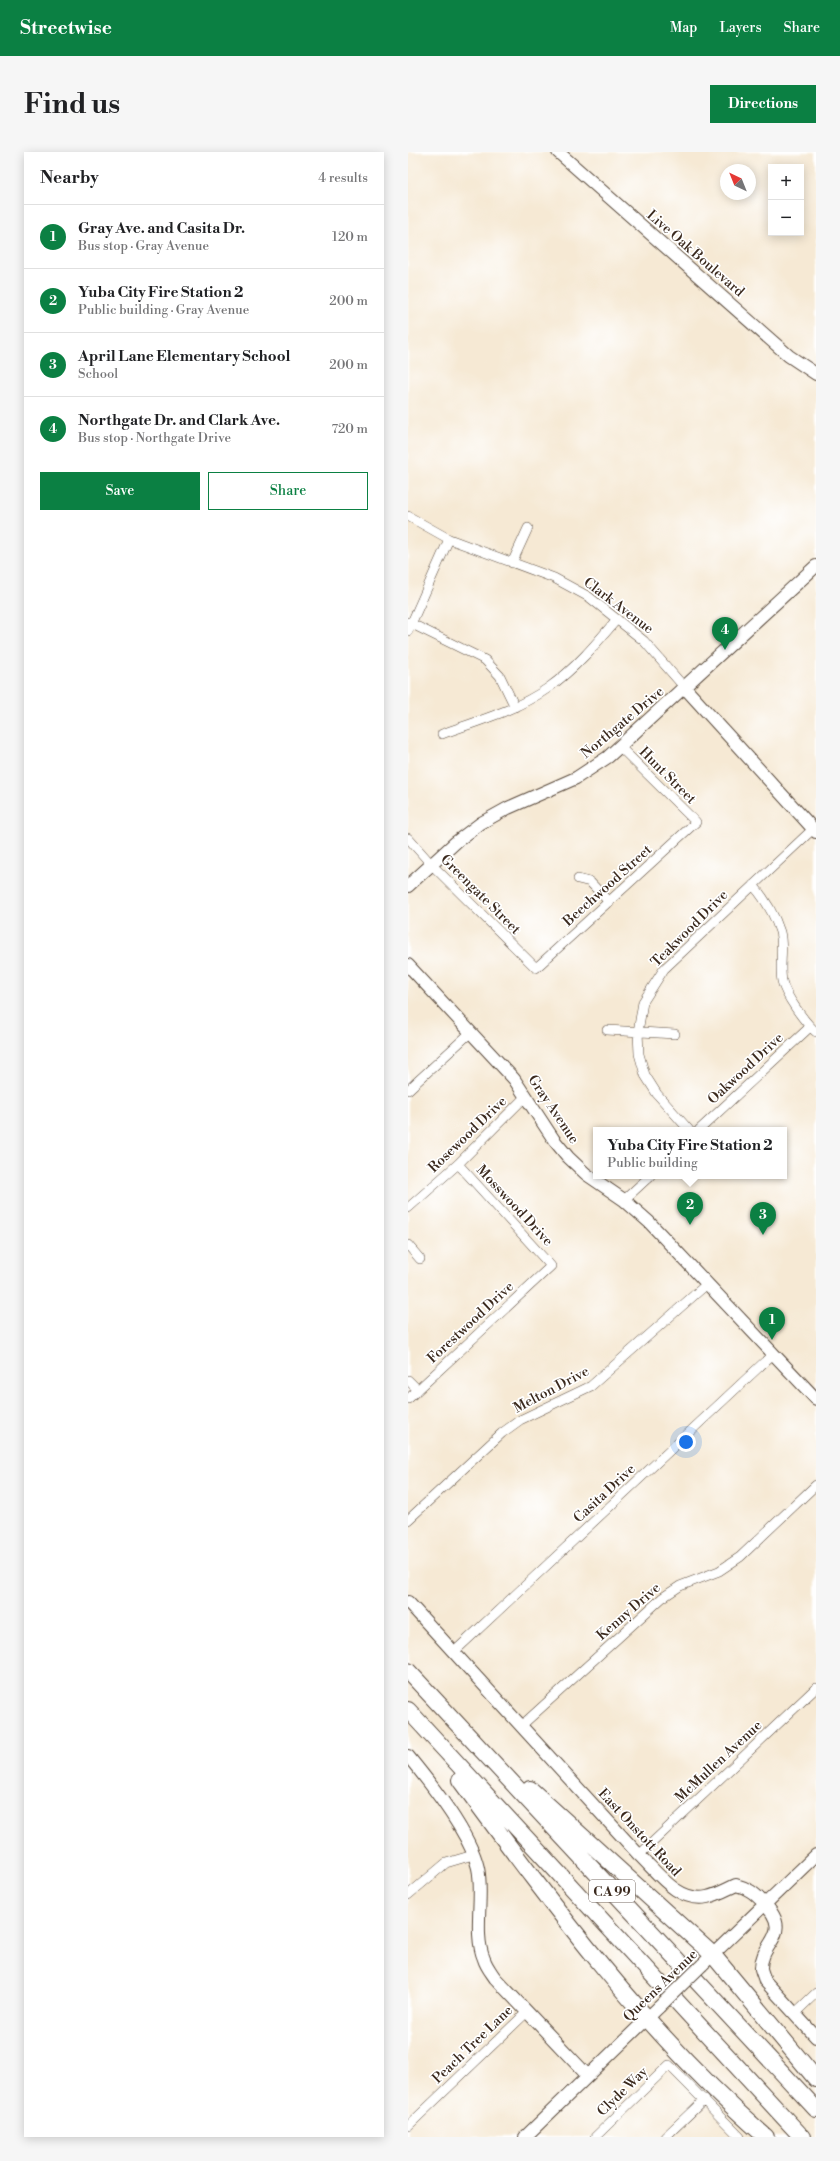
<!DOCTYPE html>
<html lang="en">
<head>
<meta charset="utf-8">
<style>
	body { margin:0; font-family:"Libre Bodoni",serif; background:#f6f6f6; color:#202124 }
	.controls { position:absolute; right:12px; top:12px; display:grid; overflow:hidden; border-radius:0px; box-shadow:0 2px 10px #0003 }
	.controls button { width:36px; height:36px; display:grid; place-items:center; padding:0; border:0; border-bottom:1px solid #e0e0e0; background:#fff; color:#202124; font:20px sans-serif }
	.compass { position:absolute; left:312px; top:12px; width:36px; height:36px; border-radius:50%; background:#fff; box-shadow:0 2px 10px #0003; rotate:317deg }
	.you { position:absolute; left:278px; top:1290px; width:14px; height:14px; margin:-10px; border:3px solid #fff; border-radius:50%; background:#1a73e8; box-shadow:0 0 0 6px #1a73e833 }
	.badge { display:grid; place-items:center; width:26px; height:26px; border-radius:50%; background:#0b8043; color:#fff; font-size:13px; font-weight:700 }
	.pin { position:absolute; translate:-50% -33px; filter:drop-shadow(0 1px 2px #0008) }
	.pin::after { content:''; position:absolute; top:21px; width:14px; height:12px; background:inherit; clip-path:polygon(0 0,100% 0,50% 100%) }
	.popup { position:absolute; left:185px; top:975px; width:194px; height:52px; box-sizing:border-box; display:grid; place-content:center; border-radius:0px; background:#fff; filter:drop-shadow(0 1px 3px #0005); font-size:13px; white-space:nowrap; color:#757577 }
	.popup b { font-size:15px; color:#202124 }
	.popup::after { content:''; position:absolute; left:50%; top:100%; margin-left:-8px; border:8px solid transparent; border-top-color:#fff }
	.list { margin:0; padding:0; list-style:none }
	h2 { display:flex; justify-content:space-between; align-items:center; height:52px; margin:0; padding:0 16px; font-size:17px }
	h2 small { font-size:13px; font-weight:400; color:#757577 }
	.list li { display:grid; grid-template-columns:26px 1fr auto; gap:12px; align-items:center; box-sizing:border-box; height:64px; padding:0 16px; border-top:1px solid #e0e0e0 }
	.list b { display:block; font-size:15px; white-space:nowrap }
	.list p { margin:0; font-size:13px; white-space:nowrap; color:#757577 }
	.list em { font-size:13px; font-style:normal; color:#757577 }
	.actions { display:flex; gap:8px; padding:12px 16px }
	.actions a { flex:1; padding:9px 0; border:1px solid #0b8043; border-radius:0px; text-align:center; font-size:14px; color:#0b8043 }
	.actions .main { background:#0b8043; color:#fff }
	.map { position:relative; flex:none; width:408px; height:1985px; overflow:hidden; border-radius:0px }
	header { display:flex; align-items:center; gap:24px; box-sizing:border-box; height:56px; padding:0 20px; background:#0b8043; color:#fff }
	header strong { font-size:19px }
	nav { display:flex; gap:22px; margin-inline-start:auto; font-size:14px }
	.intro { display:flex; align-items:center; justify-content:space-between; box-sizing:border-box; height:96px; padding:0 24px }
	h1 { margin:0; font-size:28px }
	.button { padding:10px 18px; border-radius:0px; background:#0b8043; color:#fff; font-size:14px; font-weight:700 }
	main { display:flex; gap:24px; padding:0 24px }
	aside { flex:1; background:#fff; border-radius:0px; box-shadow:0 2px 10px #0003 }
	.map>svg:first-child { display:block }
</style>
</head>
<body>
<header>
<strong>Streetwise</strong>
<nav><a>Map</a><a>Layers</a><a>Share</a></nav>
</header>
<div class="intro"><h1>Find us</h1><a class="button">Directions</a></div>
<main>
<aside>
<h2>Nearby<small>4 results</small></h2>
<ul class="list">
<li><span class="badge">1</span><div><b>Gray Ave. and Casita Dr.</b><p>Bus stop · Gray Avenue</p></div><em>120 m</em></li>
<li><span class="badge">2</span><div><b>Yuba City Fire Station 2</b><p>Public building · Gray Avenue</p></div><em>200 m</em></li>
<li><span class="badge">3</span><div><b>April Lane Elementary School</b><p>School</p></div><em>200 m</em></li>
<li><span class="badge">4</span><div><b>Northgate Dr. and Clark Ave.</b><p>Bus stop · Northgate Drive</p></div><em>720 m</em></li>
</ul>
<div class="actions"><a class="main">Save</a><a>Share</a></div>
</aside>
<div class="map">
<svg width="408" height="1985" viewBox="0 0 408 1985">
	<rect width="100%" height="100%" fill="#fff"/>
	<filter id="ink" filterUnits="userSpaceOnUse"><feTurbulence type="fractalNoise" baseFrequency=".025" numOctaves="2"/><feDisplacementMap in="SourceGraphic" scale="8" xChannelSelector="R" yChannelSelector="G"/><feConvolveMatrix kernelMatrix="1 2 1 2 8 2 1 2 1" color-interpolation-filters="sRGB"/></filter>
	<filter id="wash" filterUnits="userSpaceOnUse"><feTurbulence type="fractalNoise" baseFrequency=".012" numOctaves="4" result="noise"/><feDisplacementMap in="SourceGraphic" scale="16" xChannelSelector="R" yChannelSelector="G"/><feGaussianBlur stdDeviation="0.9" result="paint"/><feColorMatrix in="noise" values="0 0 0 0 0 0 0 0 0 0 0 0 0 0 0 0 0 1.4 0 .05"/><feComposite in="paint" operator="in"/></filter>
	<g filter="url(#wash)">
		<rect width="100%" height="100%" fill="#f6e9d4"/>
	</g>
	<g filter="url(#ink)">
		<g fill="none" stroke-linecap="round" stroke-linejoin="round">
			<defs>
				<path id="street" d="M0,364L41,387L146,426L181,445L236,489L277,536
					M104,411L120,376
					M0,470L77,508L92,524L107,555
					M0,479L41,387
					M34,582C70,569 109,558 140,536C167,517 188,492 209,467
					M0,686L23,712L128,816L288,670L212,595
					M170,727L182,730L201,750
					M345,733C358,748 366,761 372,780C376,796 371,813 374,829C377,843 397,871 408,880
					M199,878L267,882
					M0,938L63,880
					M281,978L249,942L237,923L231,902L230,880L235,850L256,817L405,677
					M291,978L402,875
					M216,1048L242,1024
					M0,1056L50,1012L118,944
					M0,1093L12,1107
					M0,1228L10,1238
					M0,1247L143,1114L50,1012
					M0,1368L94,1281L112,1268L183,1234L300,1131
					M46,1500L365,1202
					M113,1574L254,1446L272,1434L311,1419L332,1405L408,1333
					M231,1703L408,1536
					M0,1743L38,1711L65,1703
					M386,1862L408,1841
					M0,1974L119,1860
					M187,1985L261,1913L332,1985
					M257,1985L297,1947"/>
				<path id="secondary" d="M150,0L381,204L408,222
					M277,536L408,680
					M0,734L48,690L73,671L100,656L168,626L200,605L408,414
					M0,813L106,927L146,988L160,1005L178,1022L216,1048L241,1070L408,1247
					M0,1450L231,1703C249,1720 270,1751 299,1745C309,1743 319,1737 328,1733C340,1736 346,1741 354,1749C388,1783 352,1789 353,1817C354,1821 356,1825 357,1829L408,1885
					M0,1604C23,1632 62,1681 70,1716C76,1743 65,1782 76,1807C78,1814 83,1820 87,1826L180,1924
					M294,1813L408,1703
					M117,1985L251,1855"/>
				<path id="highway" d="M0,1519L408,1957
					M0,1558L394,1985
					M52,1628C145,1754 239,1882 358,1985
					M122,1637L305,1803L408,1927"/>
			</defs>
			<use href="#street" stroke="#574739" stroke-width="10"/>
			<use href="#secondary" stroke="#574739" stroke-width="14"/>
			<use href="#highway" stroke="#574739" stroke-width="18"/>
			<use href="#street" stroke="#fff" stroke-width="9"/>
			<use href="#secondary" stroke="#fff" stroke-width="12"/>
			<use href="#highway" stroke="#fff" stroke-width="16"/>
			<defs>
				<path id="secondary-bridge" d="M251,1855L294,1813"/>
			</defs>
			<use href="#secondary-bridge" stroke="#574739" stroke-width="14" stroke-linecap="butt"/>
			<use href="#secondary-bridge" stroke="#fff" stroke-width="12"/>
		</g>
	</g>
	<g text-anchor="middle" stroke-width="3.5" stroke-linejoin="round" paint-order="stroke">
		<rect fill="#fff" stroke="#766a62" stroke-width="1" x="181" y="1728" width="46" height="22" rx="3"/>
		<g font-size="13" font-weight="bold" fill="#3b2a1e">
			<text x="204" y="1744">CA 99</text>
		</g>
		<g font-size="14" fill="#3b2a1e" stroke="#fff">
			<text transform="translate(288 101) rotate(41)" y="5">Live Oak Boulevard</text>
			<text transform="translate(211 453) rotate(37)" y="5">Clark Avenue</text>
			<text transform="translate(214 570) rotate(-40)" y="5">Northgate Drive</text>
			<text transform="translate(260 623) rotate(45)" y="5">Hunt Street</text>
			<text transform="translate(199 733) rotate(-42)" y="5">Beechwood Street</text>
			<text transform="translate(73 742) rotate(45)" y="5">Greengate Street</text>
			<text transform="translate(281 776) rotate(-45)" y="5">Teakwood Drive</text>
			<text transform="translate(337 916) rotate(-43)" y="5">Oakwood Drive</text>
			<text transform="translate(146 957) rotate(56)" y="5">Gray Avenue</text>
			<text transform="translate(59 982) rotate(-44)" y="5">Rosewood Drive</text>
			<text transform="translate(107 1053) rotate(47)" y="5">Mosswood Drive</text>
			<text transform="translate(62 1170) rotate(-43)" y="5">Forestwood Drive</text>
			<text transform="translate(143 1237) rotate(-28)" y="5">Melton Drive</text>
			<text transform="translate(196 1341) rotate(-43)" y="5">Casita Drive</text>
			<text transform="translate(220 1459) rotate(-41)" y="5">Kenny Drive</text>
			<text transform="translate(310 1609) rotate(-43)" y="5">McMullen Avenue</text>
			<text transform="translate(232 1680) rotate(47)" y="5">East Onstott Road</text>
			<text transform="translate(252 1833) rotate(-44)" y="5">Queens Avenue</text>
			<text transform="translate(64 1892) rotate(-44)" y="5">Peach Tree Lane</text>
			<text transform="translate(214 1939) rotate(-44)" y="5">Clyde Way</text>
		</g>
	</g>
</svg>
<div class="controls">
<button>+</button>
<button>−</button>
</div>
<svg class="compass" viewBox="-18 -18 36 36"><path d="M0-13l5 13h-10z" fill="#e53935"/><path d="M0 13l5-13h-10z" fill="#757577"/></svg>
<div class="you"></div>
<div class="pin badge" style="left:364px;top:1188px">1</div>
<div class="pin badge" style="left:282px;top:1073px">2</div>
<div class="popup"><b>Yuba City Fire Station 2</b>Public building</div>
<div class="pin badge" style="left:355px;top:1083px">3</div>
<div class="pin badge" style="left:317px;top:498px">4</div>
</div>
</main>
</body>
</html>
